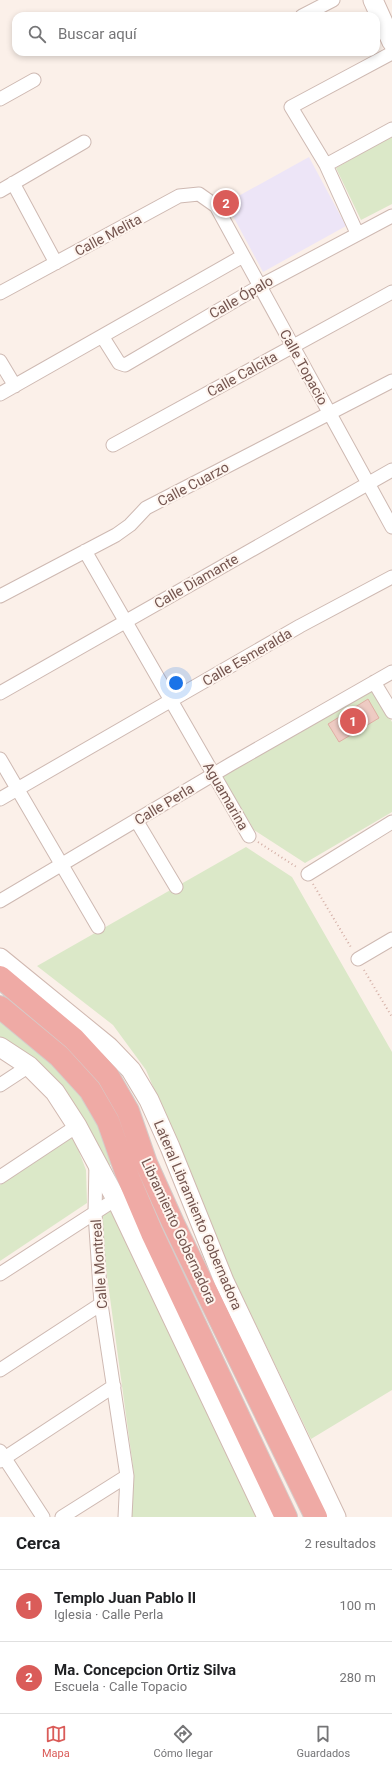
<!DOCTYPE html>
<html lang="es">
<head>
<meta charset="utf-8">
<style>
	body { margin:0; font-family:Roboto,sans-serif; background:#f6f6f6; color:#202124 }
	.you { position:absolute; left:176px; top:683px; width:14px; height:14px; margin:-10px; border:3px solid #fff; border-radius:50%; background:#1a73e8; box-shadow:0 0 0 6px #1a73e833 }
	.badge { display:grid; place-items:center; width:26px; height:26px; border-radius:50%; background:#da5c59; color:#fff; font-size:13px; font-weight:700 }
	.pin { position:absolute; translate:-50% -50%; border:2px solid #fff; box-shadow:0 1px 4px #0006 }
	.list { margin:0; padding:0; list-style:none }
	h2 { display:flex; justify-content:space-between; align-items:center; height:52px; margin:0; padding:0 16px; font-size:17px }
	h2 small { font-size:13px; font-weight:400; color:#757577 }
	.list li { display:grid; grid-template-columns:26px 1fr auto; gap:12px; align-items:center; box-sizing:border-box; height:72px; padding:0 16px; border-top:1px solid #e0e0e0 }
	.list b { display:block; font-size:15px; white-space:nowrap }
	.list p { margin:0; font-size:13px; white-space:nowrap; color:#757577 }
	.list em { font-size:13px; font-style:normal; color:#757577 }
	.icon { flex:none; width:22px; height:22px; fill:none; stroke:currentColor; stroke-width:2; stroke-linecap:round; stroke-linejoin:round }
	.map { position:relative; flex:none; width:392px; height:1517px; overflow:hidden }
	.search { position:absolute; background:#fff; box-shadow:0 2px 6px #0003; left:12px; right:12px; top:12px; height:44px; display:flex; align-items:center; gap:10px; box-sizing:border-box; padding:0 14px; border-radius:12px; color:#757577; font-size:15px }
	.sheet { height:196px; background:#fff }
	nav { display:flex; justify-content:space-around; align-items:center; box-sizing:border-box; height:56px; border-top:1px solid #e0e0e0; background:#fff; font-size:11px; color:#757577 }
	nav a { display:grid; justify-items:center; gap:2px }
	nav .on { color:#da5c59 }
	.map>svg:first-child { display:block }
</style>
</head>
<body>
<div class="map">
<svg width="392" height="1517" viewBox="0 0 392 1517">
	<rect width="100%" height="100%" fill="#fbf0e9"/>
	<path fill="#ede5f7" d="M309,157L346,226L263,272L226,203Z"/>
	<path fill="#dbe8c8" d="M392,136V204L361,220L336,168Z
		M372,688L392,722V812L305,863L254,830L222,776Z
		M246,847L292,877L392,1052V1390L311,1439L232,1275L146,1070L113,1025L37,966Z
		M0,1020C41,1054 77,1080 101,1129C107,1140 110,1152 113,1164L106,1166L0,1040Z
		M73,1136L86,1170L87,1203L0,1261V1185Z
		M113,1210L260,1517H131L134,1474L99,1217Z"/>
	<path fill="#eecbc3" stroke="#dfafa4" d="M368,699L379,718L339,742L328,724Z"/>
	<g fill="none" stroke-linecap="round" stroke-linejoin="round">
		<defs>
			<path id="street" d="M302,16L333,0
				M0,99L34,80
				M326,165L392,129
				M13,183L56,263
				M0,191L84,142
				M357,233L326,165L291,107L392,53
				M0,293L179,196L199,194L216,206L392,527
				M102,336L119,363L125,365L260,286L392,216
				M0,361L15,386
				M0,394L243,256
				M113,445L392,292
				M85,551L249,836
				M0,596L116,535L130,525L146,508L392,381
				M374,682L392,712
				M0,693L392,470
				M0,759L98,927
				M0,799L300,626L392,577
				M136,820L176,887
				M308,874L392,822
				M0,901L231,764L392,672
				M358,959L392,939
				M0,1085L29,1066
				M96,1163L95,1213L101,1304L127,1476L125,1517
				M0,1177L77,1126
				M0,1274L116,1199
				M0,1370L101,1304
				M0,1451L43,1517
				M0,1461L114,1386
				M62,1517L127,1476"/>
			<path id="secondary" d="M373,0L392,42
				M0,958L109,1047L131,1070L149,1100L170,1147L224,1281L336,1517
				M0,1047L29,1066L55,1092L77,1126L116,1199L267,1517"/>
			<path id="highway" d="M0,977L74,1039L108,1076L128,1111L146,1163L173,1223L316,1517
				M0,1007L59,1056L90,1090L108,1121L126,1172L152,1233L286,1517"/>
		</defs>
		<use href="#street" stroke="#ceb9b2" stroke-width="15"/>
		<use href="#secondary" stroke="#d0b8b0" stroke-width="21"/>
		<use href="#highway" stroke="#d5ccca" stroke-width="24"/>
		<path stroke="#d3aea5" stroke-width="2" stroke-dasharray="1 3" stroke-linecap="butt" d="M258,842L298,868
			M313,884L352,949
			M364,970L392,1017"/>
		<use href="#street" stroke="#fff" stroke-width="13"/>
		<use href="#secondary" stroke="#fff" stroke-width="19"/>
		<use href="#highway" stroke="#efaaa5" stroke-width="22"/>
	</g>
	<g text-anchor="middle" stroke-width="4" stroke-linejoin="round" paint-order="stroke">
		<g font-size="14" fill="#73544e" stroke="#fef5ef">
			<text transform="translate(108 235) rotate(-28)" y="5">Calle Melita</text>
			<text transform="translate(241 297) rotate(-30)" y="5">Calle Ópalo</text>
			<text transform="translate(304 367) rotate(61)" y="5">Calle Topacio</text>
			<text transform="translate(242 374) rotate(-29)" y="5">Calle Calcita</text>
			<text transform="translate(193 484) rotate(-28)" y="5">Calle Cuarzo</text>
			<text transform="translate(196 581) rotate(-30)" y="5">Calle Diamante</text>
			<text transform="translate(247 657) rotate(-30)" y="5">Calle Esmeralda</text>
			<text transform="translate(226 796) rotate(60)" y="5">Aguamarina</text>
			<text transform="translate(164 804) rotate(-31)" y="5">Calle Perla</text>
			<text transform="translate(198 1215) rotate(67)" y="5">Lateral Libramiento Gobernadora</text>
			<text transform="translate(179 1231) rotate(65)" y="5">Libramiento Gobernadora</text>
			<text transform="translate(99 1264) rotate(-94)" y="5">Calle Montreal</text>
		</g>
	</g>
</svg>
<div class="you"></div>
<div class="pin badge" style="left:353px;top:721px">1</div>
<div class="pin badge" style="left:226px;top:203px">2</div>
<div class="search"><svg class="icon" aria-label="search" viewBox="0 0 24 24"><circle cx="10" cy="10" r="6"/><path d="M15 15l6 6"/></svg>Buscar aquí</div>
</div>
<section class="sheet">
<h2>Cerca<small>2 resultados</small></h2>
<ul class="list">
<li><span class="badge">1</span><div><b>Templo Juan Pablo II</b><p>Iglesia · Calle Perla</p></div><em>100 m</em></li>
<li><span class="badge">2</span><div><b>Ma. Concepcion Ortiz Silva</b><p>Escuela · Calle Topacio</p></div><em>280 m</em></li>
</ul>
</section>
<nav>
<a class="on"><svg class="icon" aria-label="map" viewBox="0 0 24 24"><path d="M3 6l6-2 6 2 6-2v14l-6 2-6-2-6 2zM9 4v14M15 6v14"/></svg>Mapa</a>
<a><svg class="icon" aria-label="directions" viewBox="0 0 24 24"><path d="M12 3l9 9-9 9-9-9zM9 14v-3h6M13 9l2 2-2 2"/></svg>Cómo llegar</a>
<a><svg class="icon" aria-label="saved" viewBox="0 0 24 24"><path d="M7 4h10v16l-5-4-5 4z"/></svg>Guardados</a>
</nav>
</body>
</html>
